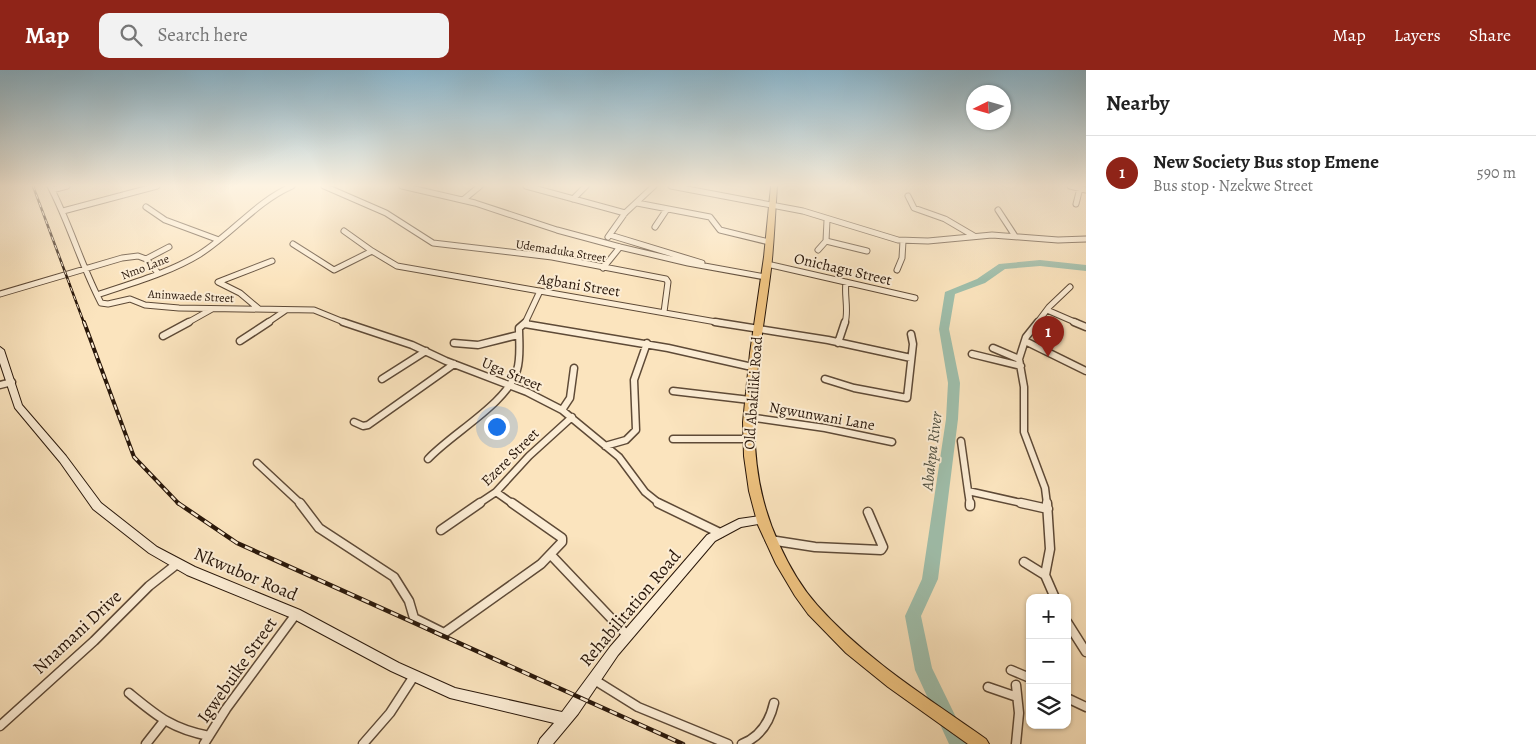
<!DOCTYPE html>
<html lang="en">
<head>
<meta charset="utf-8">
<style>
	body { margin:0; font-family:Alegreya,serif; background:#f2f2f2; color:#222 }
	.controls { position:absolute; right:15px; bottom:15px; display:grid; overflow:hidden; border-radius:10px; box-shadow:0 1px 4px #0004 }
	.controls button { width:45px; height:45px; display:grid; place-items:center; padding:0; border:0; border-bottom:1px solid #e0e0e0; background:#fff; color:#222; font:25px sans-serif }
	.compass { position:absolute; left:966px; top:15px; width:45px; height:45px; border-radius:50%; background:#fff; box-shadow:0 1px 4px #0004; rotate:265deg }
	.you { position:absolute; left:496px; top:356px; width:18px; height:18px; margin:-12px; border:4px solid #fff; border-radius:50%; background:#1a73e8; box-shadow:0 0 0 8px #1a73e833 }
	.badge { display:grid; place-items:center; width:32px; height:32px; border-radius:50%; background:#8f2418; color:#fff; font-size:16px; font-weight:700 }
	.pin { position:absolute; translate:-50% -41px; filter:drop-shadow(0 1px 2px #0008) }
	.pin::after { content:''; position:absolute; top:26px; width:18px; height:15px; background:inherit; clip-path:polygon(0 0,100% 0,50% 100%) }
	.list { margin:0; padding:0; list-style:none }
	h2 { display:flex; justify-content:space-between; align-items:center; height:65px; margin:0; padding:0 20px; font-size:21px }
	h2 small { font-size:16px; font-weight:400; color:#767676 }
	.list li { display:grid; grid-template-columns:32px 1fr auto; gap:15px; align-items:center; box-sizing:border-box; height:75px; padding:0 20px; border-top:1px solid #e0e0e0 }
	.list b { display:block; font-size:19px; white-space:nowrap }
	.list p { margin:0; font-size:16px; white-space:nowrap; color:#767676 }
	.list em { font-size:16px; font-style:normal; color:#767676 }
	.icon { flex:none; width:28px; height:28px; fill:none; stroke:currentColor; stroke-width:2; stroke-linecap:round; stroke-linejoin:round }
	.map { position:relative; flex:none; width:1086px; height:674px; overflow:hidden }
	header { display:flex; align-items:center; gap:30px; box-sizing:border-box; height:70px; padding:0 25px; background:#8f2418; color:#fff }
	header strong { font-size:24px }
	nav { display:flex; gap:28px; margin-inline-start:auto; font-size:18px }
	.search { width:350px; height:45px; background:#f2f2f2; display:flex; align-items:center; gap:12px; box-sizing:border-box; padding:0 18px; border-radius:10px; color:#767676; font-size:19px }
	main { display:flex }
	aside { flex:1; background:#fff }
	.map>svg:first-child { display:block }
</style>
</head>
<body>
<header>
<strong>Map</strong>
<div class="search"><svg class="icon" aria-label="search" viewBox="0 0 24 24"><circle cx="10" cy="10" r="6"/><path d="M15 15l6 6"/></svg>Search here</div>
<nav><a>Map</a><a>Layers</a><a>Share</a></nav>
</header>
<main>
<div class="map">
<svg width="1086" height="674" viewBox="0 0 1086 674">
	<rect width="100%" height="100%" fill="#fbe4be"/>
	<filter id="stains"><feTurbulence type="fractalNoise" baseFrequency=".004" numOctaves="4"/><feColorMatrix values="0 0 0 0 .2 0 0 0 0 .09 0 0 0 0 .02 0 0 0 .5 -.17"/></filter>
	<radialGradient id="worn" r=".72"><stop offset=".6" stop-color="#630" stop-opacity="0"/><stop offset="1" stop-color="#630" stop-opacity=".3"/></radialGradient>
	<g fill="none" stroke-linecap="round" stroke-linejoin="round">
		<path fill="#9fbfac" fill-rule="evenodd" d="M1040,190L1086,195V201L1040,196L1005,199L985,213L955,224L949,259L960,313L958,349L938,509L921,546L932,598L969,674H949L915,600L905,546L922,509L946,349L948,313L939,259L945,222L977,209L999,194Z"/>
		<defs>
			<path id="street-far2" d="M50,116C70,154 81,195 101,233L108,234L130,229L145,235L179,238L314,240L346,253
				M324,116L386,143L433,173L552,187L666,209L668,212L664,242
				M402,116L475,133L557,160L620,177L688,193L765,207
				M526,116L625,143
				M671,116L803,141L898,170L928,171L992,165L1058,170L1086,169
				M1070,116L1086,120
				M52,120L67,116
				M908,126L914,138L945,149L974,166
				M573,129L586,116
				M463,130L480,116
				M637,133L710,147L720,160L769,172
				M1076,134L1080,118
				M146,137L165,150L219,170
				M998,140L1015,166
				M63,141L157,116
				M655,157L667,139
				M344,161L372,181
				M610,165L702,193
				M608,167L625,143L654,116
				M826,171L867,181
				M293,174L334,200L372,181L397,196L722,253
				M818,180L826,171L827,150
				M767,194L915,228
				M603,198L620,177
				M897,200L902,188L903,171
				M158,203L146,189L169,177
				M0,224L122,188L138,186L146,189
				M97,225C132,213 169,203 200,184C233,163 256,132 292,116
				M259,239L240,223L218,212L272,191
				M1047,240L1077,253
				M187,253L212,239
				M267,253L286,240
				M525,253L540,221
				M845,253C849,240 844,226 846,212
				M1037,253L1049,237L1070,217"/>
			<path id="street-far1" d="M343,252L412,275L446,291L527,322L562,340L619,387L645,422L660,434
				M715,252L828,270L911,288
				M1038,252L1026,267L1019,289L1024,317V362L1045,418L1047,434
				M1074,252L1086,257
				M525,254L668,278L752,297
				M163,266L189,252
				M240,271L269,252
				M1025,271L1086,301
				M454,273L478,275L518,265
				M838,273L845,252
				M993,278L1019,289
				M972,284L1021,296
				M382,309L426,281
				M825,309L854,318L907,328L913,274L911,264
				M0,315L12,312
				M673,321L750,330
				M562,340L570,328L574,298
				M748,347L825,358L892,372
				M354,352L363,356L368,355L454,294
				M673,369H747
				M961,371L968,421
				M605,376L626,370L636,360L634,310L647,273
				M428,389C452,363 508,333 517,300C521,288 519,271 519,258L526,252
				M257,393L301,434
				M496,422L513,434
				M478,434L496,422L529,386L572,347
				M970,434L968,421L1026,434"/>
			<path id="street" d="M300,433L319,458L394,507L409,531L414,548L444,563L541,494L562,472V468L512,433
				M658,433L720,463
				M970,433V436
				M1021,433L1048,439
				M1047,433L1050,479L1045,505L1055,528
				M441,460L480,433
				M770,470L815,477L881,480L883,477L868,442
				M551,485L627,565
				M1024,492L1045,505
				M1067,552L1086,582
				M1011,600L1030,608
				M593,609L638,637L728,674
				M1016,615L1019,643L1016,674
				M988,617L1017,627
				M129,623C157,646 172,659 209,666
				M1067,628L1086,637
				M0,656L94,571L149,516L177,494
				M146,674L164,651
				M204,674L226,639L296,544
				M363,674L390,643L414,606
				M742,674C760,667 770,651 774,633"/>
			<path id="secondary" d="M0,277L4,280L22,335L66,386L101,433L157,477L195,497L300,540L399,593L455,618L562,642L610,577L707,465L739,449L760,446L764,447L765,450L764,453L741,457L715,471L618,585L578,644L553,674H538L540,669L554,653L450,628L391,601L292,548L187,505L149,483L93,439L60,392L15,338L0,293Z"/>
			<path id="primary" d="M771,116H777C775,144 774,172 771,199C759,294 737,384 779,474C789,496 801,517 817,535C865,589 928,628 986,669L989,674H968L888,617L846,583L808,544L795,526L776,494L758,455L749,421L744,386L743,352L750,283L764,187Z"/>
		</defs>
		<use href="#street-far2" stroke="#5e4a37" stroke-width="7"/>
		<use href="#street-far1" stroke="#5e4a37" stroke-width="9"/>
		<use href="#street" stroke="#5e4a37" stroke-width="11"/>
		<use href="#secondary" stroke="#29170a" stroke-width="2"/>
		<use href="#primary" stroke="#29170a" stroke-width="2"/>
		<use href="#street-far2" stroke="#fcedd5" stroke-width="5"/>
		<use href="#street-far1" stroke="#fcedd5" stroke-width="6"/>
		<use href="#street" stroke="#fcedd5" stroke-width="8"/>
		<use href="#secondary" fill="#fcedd5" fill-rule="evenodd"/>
		<use href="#primary" fill="#eec27f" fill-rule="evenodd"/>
		<defs>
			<path id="rail-far2" d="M33,116L84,253"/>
			<path id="rail-far1" d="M84,252L134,387L179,434"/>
			<path id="rail" d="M178,433L237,473L683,674"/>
		</defs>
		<use href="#rail-far2" stroke="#29170a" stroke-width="2.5"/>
		<use href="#rail-far1" stroke="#29170a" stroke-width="4"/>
		<use href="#rail" stroke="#29170a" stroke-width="4.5"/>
		<use href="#rail-far2" stroke="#fcedd5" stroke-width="1" stroke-dasharray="4.5" stroke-linecap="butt"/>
		<use href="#rail-far1" stroke="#fcedd5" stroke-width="2" stroke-dasharray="5.5" stroke-linecap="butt"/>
		<use href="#rail" stroke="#fcedd5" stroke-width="2.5" stroke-dasharray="8" stroke-linecap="butt"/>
	</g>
	<linearGradient id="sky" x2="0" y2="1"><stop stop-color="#8bb8d0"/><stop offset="0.55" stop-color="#fdf3e2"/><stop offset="1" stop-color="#fdf3e2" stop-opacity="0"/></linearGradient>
	<rect width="1086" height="210" fill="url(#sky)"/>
	<g text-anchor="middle" stroke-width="4" stroke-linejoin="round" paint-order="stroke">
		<g font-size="12" fill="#29170a" stroke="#fcedd5">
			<text transform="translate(561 181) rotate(9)" y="4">Udemaduka Street</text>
			<text transform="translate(145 197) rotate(-21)" y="4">Nmo Lane</text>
			<text transform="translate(191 226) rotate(3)" y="4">Aninwaede Street</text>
		</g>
		<g font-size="15" fill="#29170a" stroke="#fcedd5">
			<text transform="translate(843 199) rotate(13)" y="5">Onichagu Street</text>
			<text transform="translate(579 215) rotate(9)" y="5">Agbani Street</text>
			<text transform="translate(512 304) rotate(23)" y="5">Uga Street</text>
			<text transform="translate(753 323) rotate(-86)" y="5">Old Abakiliki Road</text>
			<text transform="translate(822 346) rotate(10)" y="5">Ngwunwani Lane</text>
			<text transform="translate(510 387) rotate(-45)" y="5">Ezere Street</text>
		</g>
		<g font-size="16" font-style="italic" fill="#525243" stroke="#fcedd5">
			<text transform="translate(931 381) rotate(-83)" y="6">Abakpa River</text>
		</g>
		<g font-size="18" fill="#29170a" stroke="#fcedd5">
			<text transform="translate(246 504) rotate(23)" y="6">Nkwubor Road</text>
			<text transform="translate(630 538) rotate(-50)" y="6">Rehabilitation Road</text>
			<text transform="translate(77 562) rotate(-43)" y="6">Nnamani Drive</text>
			<text transform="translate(237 600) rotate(-55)" y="6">Igwebuike Street</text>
		</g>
	</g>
	<rect width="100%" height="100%" filter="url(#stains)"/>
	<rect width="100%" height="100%" fill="url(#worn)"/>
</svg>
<div class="controls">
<button>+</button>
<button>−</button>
<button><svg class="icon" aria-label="layers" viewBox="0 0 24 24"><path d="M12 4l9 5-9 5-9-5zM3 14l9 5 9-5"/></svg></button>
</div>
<svg class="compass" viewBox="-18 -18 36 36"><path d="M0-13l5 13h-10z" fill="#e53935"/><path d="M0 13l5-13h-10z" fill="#767676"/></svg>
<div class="you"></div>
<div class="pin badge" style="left:1048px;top:287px">1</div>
</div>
<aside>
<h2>Nearby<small></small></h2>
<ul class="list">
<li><span class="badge">1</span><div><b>New Society Bus stop Emene</b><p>Bus stop · Nzekwe Street</p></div><em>590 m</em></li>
</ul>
</aside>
</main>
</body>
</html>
